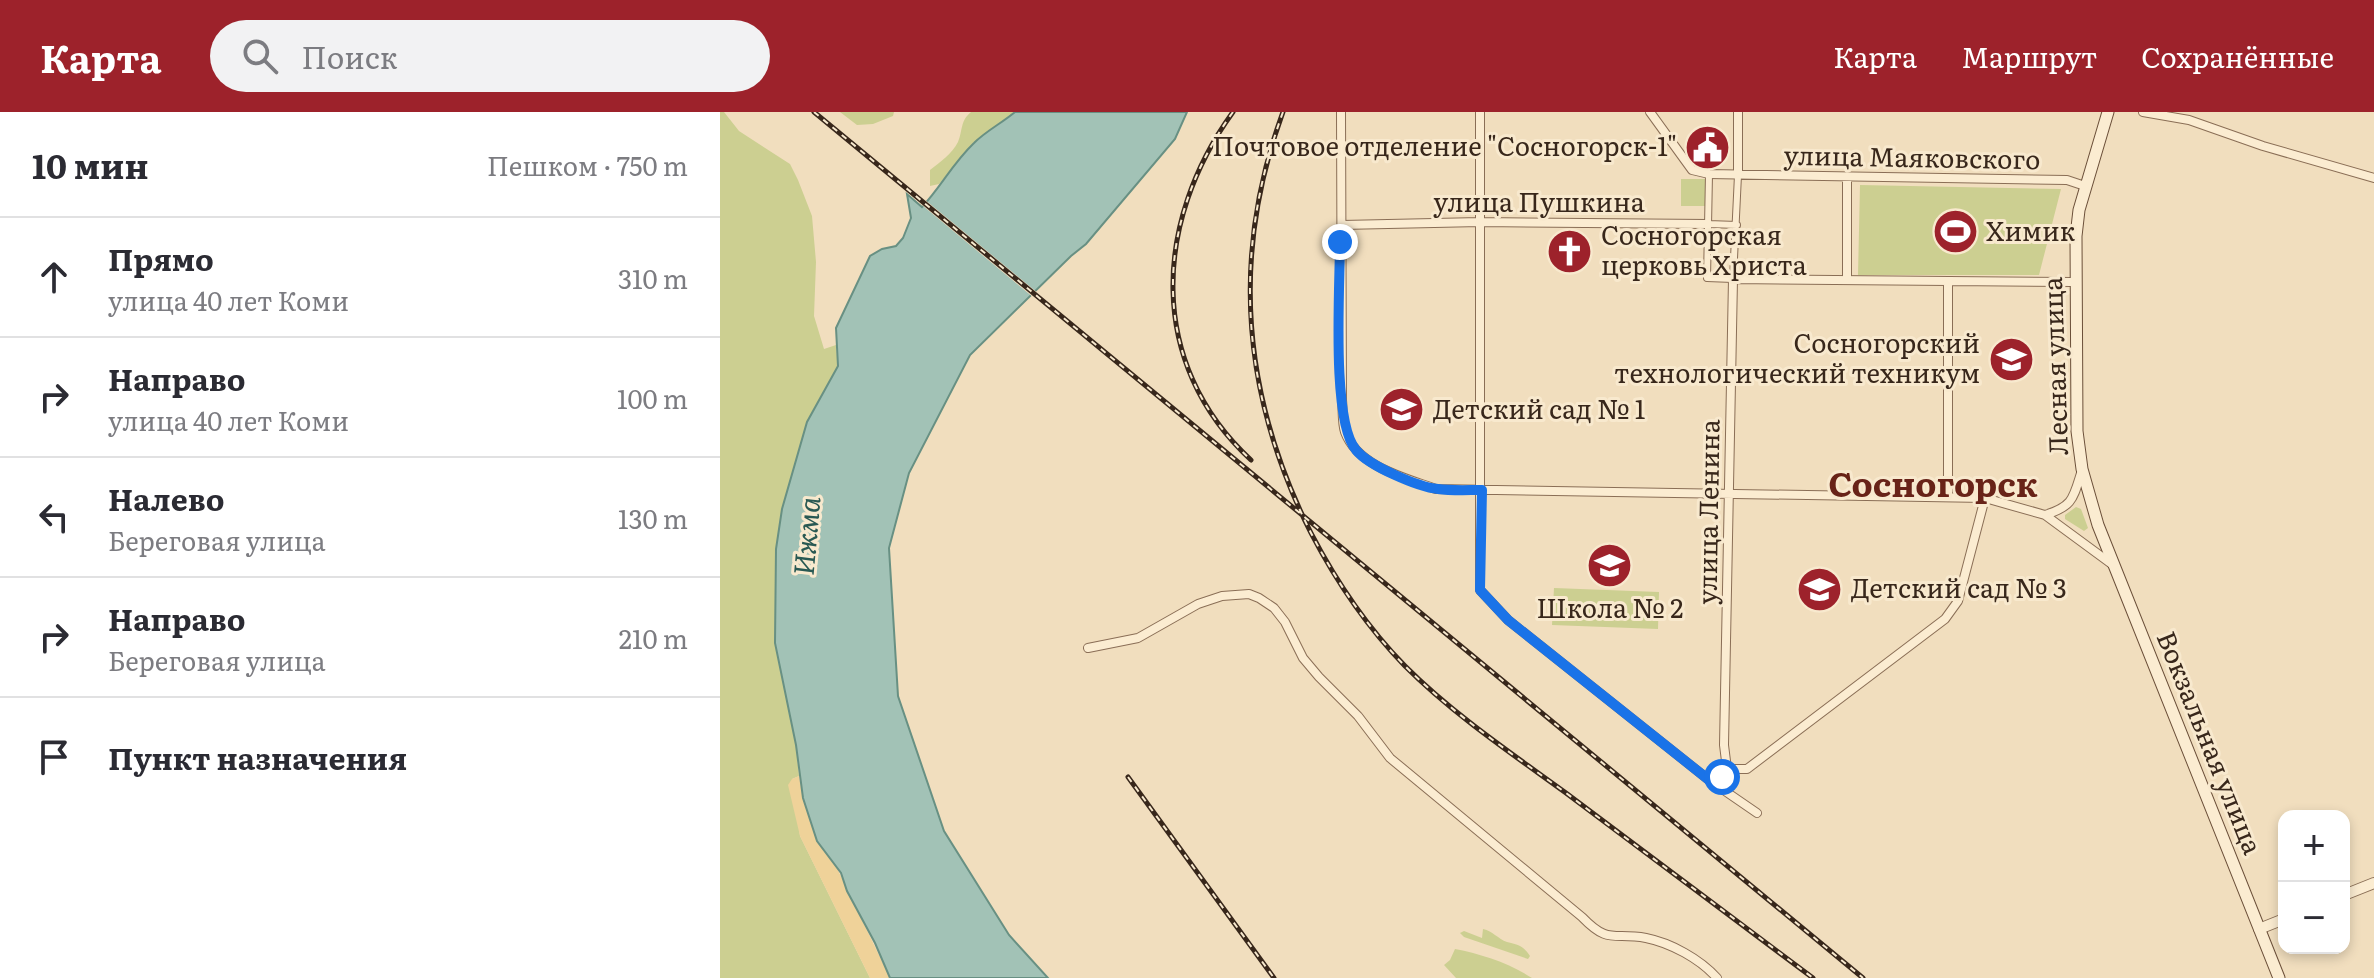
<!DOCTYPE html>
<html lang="ru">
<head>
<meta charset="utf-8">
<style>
	body { margin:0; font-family:Literata,serif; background:#f2f2f3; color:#2b2b33 }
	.controls { position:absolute; right:24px; bottom:24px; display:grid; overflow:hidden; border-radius:16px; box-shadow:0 4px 12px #0003 }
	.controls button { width:72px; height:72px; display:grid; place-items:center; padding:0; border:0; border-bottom:2px solid #e1e1e2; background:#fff; color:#2b2b33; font:40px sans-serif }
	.stop { position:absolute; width:24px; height:24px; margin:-18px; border:6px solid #1a73e8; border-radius:50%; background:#fff }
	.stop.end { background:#1a73e8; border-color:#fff; box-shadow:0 2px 8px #0008 }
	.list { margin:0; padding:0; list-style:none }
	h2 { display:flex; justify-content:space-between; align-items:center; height:104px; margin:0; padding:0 32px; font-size:34px }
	h2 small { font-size:26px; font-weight:400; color:#7c7c81 }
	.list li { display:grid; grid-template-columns:52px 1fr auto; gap:24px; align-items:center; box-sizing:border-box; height:120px; padding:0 32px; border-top:2px solid #e1e1e2 }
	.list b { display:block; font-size:30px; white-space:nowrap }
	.list p { margin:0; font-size:26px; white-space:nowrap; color:#7c7c81 }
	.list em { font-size:26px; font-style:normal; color:#7c7c81 }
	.icon { flex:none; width:44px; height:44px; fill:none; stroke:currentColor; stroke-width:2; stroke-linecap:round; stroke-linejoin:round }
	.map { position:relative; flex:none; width:1654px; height:866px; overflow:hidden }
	header { display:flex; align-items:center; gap:48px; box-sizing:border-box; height:112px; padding:0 40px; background:#9d222b; color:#fff }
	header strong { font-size:38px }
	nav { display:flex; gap:44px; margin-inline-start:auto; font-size:28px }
	.search { width:560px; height:72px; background:#f2f2f3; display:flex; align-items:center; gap:20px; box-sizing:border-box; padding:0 28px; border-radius:44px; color:#7c7c81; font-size:30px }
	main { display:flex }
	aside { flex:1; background:#fff }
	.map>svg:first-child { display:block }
</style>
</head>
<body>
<header>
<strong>Карта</strong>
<div class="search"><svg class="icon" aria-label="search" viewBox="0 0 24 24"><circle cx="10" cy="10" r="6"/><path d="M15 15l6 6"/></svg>Поиск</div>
<nav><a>Карта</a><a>Маршрут</a><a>Сохранённые</a></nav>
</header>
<main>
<aside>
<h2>10 мин<small>Пешком · 750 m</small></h2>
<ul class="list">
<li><svg class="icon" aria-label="ahead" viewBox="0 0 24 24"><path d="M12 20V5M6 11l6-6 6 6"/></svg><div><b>Прямо</b><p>улица 40 лет Коми</p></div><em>310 m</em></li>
<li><svg class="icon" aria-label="right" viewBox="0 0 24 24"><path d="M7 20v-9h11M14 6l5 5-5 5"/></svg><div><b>Направо</b><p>улица 40 лет Коми</p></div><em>100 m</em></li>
<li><svg class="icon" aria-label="left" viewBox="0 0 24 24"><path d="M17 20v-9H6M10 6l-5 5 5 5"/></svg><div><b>Налево</b><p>Береговая улица</p></div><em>130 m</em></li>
<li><svg class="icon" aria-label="right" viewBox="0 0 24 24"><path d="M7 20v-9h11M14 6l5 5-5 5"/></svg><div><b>Направо</b><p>Береговая улица</p></div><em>210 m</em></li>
<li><svg class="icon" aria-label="arrive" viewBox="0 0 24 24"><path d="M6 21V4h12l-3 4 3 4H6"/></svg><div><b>Пункт назначения</b></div></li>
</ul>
</aside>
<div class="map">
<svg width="1654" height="866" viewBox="0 0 1654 866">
	<rect width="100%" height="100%" fill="#f1debe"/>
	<path fill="#cccf91" d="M0,0H4L19,19L70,52L78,68L92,104L96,150L94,204L104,237L116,233L118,254L87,310L62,397L56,437L55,531L76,633L79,664L72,667L80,724L150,866H0Z
		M120,0H174L173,4L153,12L137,13Z
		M251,0H295L253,31L219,72L210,74V58C220,50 232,42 238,30C243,18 240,9 251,0Z
		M961,67H987L986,94H961Z
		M1140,73L1341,77L1319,163H1138Z
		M1356,395L1361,397L1368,416L1364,419L1345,407V403Z
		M834,476L939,480L938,517L832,513Z
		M763,817C773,819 778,827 787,830C798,833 803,833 810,844L808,847L744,825L740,821L744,819L762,826Z
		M735,837C761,842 789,851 812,866H736L724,853L730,848Z"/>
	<path fill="#efd299" d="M79,664L83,686L170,866H150L80,724L68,673L72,667Z"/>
	<path fill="#a2c2b6" stroke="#689083" stroke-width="2" d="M295,0H467L455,27L366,132L351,144L250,243L189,361L169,436L178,584L224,719L289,823L328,866H170L155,831L127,779L121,761L97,729L83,686L76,633L55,531L56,437L62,397L87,310L118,254L116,216L150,144L162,137L176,134L183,126L191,106L187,82L202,95C221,75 232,52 254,31C266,19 282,11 295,0Z"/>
	<path fill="#f1debe" d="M190,78L200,90L204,87L319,182L314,186L185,79Z"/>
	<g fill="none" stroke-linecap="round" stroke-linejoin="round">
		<defs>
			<path id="pedestrian" d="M989,62L987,166L1013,167L1018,63
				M988,112L1017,113"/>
			<path id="minor" d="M621,0L622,288C623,298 622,311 625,320C638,355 686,366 716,377L1265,386L1325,403L1393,453
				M760,0V478L788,508L989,668L1037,701
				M930,0L972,58L989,62L1347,68L1365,74
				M1018,0V63
				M1423,0L1469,8L1543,34L1654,66
				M1127,65V167
				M622,113L760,110L988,112
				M1228,385V169
				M1325,403C1354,394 1353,386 1362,358
				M368,536L418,526L478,492L502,484L529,482L539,486L554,496L565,510L583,546L599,565L638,604L670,646L862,805C889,833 893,820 926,826C951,831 980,847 997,866
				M1007,657L1004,633L1013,167L1354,170
				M1007,657H1027L1225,507L1238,489L1265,386"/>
			<path id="tertiary" d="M1624,783L1654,771
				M1539,817L1564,807"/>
			<path id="secondary" d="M1388,0L1359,98L1356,124L1357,319L1362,357L1378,413L1559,866"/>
		</defs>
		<use href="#pedestrian" stroke="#8a6e56" stroke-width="8"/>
		<use href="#minor" stroke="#8a6e56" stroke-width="10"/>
		<use href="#tertiary" stroke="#8a6e56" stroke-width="12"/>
		<use href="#secondary" stroke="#6b4f39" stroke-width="13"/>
		<use href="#pedestrian" stroke="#fbecd1" stroke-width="6"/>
		<use href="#minor" stroke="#fbecd1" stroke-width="8"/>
		<use href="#tertiary" stroke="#fbecd1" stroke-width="10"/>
		<use href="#secondary" stroke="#fbecd1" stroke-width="11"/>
		<defs>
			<path id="rail" d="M94,0L1143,866
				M513,0C434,109 426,251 531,348
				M563,0C510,145 522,284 591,421C616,469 647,515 685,554C733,602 791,641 846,681C928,743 1011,804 1093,866
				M408,665L554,866"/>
		</defs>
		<use href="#rail" stroke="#38271b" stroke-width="5"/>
		<use href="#rail" stroke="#f8e9ce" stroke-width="2" stroke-dasharray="6" stroke-linecap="butt"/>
	</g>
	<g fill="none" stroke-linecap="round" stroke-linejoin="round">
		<path stroke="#1a73e8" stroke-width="10" d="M620,130C620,173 611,309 636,338C649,354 698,375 718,377C732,379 748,378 762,378L760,478L788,508L989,668L1002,665"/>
	</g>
	<defs>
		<symbol id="civic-disc" viewBox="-11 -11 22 22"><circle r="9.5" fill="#9d222b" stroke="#f8e9ce"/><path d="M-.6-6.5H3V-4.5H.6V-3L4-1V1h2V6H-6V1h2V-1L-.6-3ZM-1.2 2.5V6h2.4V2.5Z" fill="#fff"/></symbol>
		<symbol id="stadium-disc" viewBox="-11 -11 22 22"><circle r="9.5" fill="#9d222b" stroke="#f8e9ce"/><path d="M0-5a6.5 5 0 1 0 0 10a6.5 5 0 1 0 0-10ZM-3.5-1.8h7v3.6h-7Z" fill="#fff"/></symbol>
		<symbol id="church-disc" viewBox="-11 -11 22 22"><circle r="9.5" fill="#9d222b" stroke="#f8e9ce"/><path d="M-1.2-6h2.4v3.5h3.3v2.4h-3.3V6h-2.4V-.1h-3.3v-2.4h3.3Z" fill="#fff"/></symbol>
		<symbol id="university-disc" viewBox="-11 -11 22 22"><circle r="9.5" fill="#9d222b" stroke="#f8e9ce"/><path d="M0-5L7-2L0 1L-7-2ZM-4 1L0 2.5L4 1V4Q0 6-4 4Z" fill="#fff"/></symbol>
		<symbol id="school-disc" viewBox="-11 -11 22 22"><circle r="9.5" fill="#9d222b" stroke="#f8e9ce"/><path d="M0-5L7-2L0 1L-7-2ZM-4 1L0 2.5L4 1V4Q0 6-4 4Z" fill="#fff"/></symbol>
	</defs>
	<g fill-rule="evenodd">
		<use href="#civic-disc" x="962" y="10" width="51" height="51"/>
		<use href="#stadium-disc" x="1210" y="94" width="51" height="51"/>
		<use href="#church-disc" x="824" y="114" width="51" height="51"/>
		<use href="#university-disc" x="1266" y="222" width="51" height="51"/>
		<use href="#school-disc" x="656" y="272" width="51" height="51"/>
		<use href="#school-disc" x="864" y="428" width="51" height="51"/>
		<use href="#school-disc" x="1074" y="452" width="51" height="51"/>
	</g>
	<g text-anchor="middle" stroke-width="6" stroke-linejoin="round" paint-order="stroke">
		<g font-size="26" fill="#38271b" stroke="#f8e9ce" text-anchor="start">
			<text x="957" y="44" text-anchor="end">Почтовое отделение "Сосногорск-1"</text>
			<text x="1266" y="129">Химик</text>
			<text x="881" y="133">Сосногорская<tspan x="881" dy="30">церковь Христа</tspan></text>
			<text x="1260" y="241" text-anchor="end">Сосногорский<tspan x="1260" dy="30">технологический техникум</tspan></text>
			<text x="713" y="307">Детский сад № 1</text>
			<text x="1131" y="486">Детский сад № 3</text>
			<text x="890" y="506" text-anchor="middle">Школа № 2</text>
		</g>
		<g font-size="26" fill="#38271b" stroke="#f8e9ce">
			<text transform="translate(1192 46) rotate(1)" y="9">улица Маяковского</text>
			<text x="819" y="100">улица Пушкина</text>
			<text transform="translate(1336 254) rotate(-92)" y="9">Лесная улица</text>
			<text transform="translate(989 400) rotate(-89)" y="9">улица Ленина</text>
			<text transform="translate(1489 631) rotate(68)" y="9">Вокзальная улица</text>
		</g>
		<g font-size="28" font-style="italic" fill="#295953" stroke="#f8e9ce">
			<text transform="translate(87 424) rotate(-85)" y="10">Ижма</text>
		</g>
		<g font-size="34" font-weight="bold" fill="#682318" stroke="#f8e9ce">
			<text x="1213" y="385">Сосногорск</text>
		</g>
	</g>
</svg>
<div class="controls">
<button>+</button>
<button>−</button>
</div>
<div class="stop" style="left:1002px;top:665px"></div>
<div class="stop end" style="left:620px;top:130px"></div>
</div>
</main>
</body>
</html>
